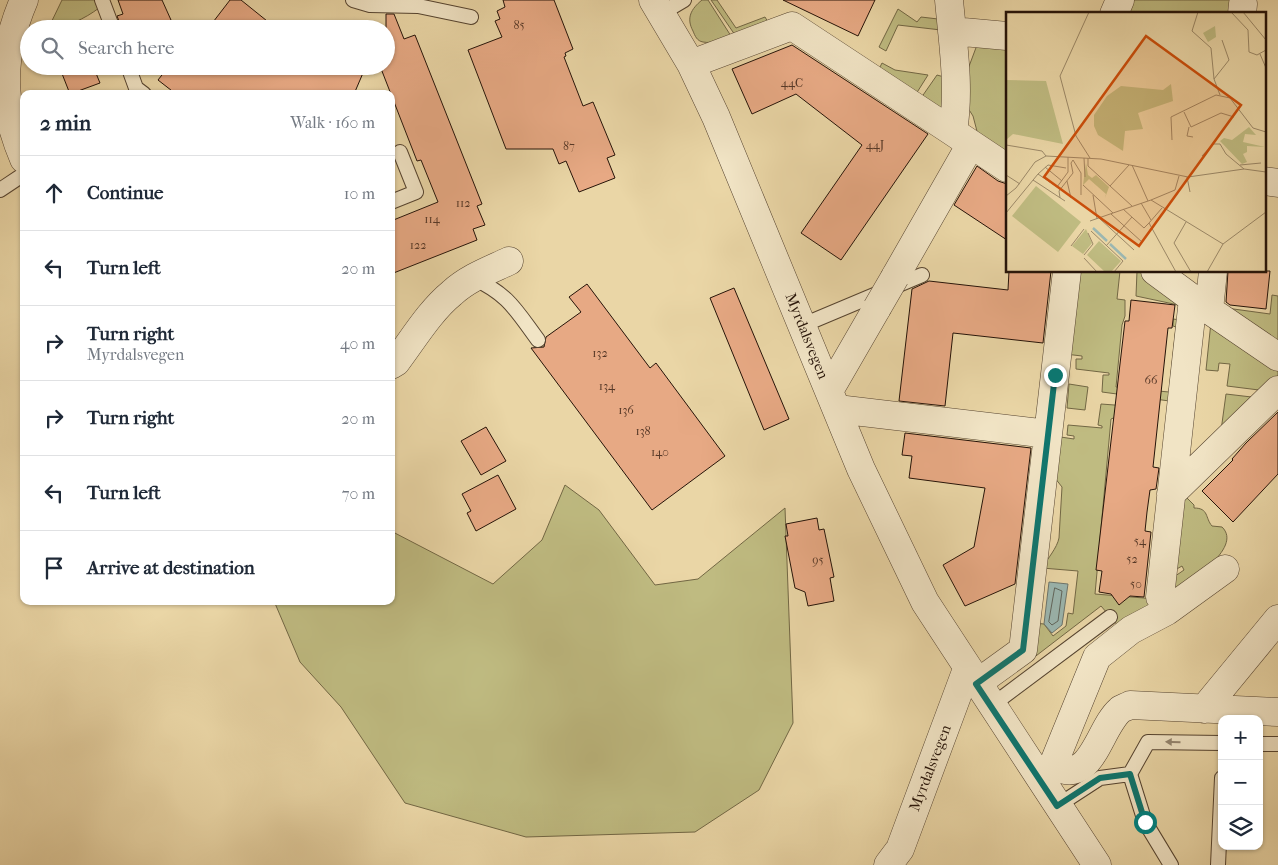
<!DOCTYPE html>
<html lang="en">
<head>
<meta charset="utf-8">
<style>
	body { margin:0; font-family:"IM FELL French Canon",serif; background:#f6f6f7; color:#1f2937 }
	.controls { position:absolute; right:15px; bottom:15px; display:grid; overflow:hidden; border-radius:10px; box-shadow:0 1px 4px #0004 }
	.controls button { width:45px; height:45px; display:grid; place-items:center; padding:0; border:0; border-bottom:1px solid #e0e1e3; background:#fff; color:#1f2937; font:25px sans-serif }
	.stop { position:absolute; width:15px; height:15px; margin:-11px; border:4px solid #0f766e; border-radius:50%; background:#fff }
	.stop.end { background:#0f766e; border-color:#fff; box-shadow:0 1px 5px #0008 }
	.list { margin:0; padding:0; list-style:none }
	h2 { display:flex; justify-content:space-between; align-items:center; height:65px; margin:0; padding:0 20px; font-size:21px }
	h2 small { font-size:16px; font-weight:400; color:#747a83 }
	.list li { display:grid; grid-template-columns:32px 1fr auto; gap:15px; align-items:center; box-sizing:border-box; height:75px; padding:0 20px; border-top:1px solid #e0e1e3 }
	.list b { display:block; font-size:19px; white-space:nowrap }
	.list p { margin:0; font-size:16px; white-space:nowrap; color:#747a83 }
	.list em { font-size:16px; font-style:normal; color:#747a83 }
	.icon { flex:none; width:28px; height:28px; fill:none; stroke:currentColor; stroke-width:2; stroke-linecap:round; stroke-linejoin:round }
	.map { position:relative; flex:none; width:1278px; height:865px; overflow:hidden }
	.search { position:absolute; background:#fff; box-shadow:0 1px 4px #0004; left:20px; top:20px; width:375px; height:55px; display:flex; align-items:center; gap:12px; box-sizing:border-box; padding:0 18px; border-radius:28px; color:#747a83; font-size:19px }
	.panel { position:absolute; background:#fff; box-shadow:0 1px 4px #0004; left:20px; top:90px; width:375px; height:515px; border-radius:10px }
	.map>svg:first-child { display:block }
</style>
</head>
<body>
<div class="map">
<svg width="1278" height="865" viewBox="0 0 1278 865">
	<rect width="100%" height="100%" fill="#ead6a6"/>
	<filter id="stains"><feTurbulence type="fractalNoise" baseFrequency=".004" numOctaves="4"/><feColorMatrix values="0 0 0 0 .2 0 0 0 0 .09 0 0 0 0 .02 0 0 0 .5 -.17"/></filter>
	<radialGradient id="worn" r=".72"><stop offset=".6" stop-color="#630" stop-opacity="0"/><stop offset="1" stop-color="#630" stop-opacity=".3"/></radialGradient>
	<path fill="#bfbb81" stroke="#726744" d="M62,0H96L99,8C86,18 64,29 48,29Z
		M702,0H708L731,36C723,39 713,44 703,42C697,41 695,36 693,31C686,18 691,9 702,0Z
		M711,0H717L736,28L765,17L768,22L735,35Z
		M1127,0H1248L1229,14H1121Z
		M898,9L917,22L921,17L938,19L941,30L898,25L886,51L879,47Z
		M977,45L1007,49V152L978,135L973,116L966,105L965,77Z
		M882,63L895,70L928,75L916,94L879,69Z
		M937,75L944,77L945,114L921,98Z
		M1073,271H1120L1117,299L1125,300V316L1122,325L1116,387L1169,392L1176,327L1173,326V319L1181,320L1183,306L1136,296L1137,271H1141L1187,305L1177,402L1102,392L1103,375H1109V373L1076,369V359H1082V356L1065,354Z
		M1272,295L1278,296V341L1219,307L1270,314Z
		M1211,322L1278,368V380L1267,391L1227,386L1230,364L1219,363L1218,371L1206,370Z
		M1069,384L1088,387L1085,410L1067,408Z
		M1226,394L1260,398L1220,438Z
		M1101,404L1141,407L1111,419L1095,594L1156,599L1160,603L1119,627L1101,606L1015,672L1034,623L1044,624L1053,636L1066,626L1068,613L1073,614L1078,571L1042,568C1048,558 1057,548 1059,538L1062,487L1051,473L1054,436L1074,439V436L1067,435L1068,425L1102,428V426L1098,425Z
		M565,485L599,510L655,585L698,579L785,508L793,723L759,790L695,832L526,837L405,803L341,707L300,662L274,601H391V531L493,584L542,540Z
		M1182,493L1194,505V508C1209,508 1205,518 1212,526L1222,527C1244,548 1186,584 1170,597L1168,581L1184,570L1182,566L1168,574Z"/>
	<path fill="#9bb7b1" stroke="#6c756d" d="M1049,582L1068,584L1062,625L1052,633L1044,624Z"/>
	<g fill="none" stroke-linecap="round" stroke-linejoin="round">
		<path stroke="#60655c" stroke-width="1" d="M1055,588L1062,591L1058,621L1052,625L1049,622Z"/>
	</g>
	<path fill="#e7a984" stroke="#251308" d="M118,0H162L171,20L150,29H122L117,16L123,14Z
		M230,0H241L277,29H213L210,26Z
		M503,0H554L573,49L565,53L566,56L564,57L583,106L593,102L615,155L607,158L615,178L579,192L566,161L559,164L553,149H506L468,50L502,37L495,21L500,19L497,11L505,7Z
		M783,0H875L858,36Z
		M386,14H394L404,39L415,35L482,204L477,206L485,225L473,229L477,240L391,274V221L438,202L421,160L417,161L380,66H386Z
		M792,45L928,134L841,260L801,233L862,145L796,94L752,114L732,69Z
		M59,66H93L100,83L70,94Z
		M169,66H366L354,94H176L158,80Z
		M977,166L998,181L1007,184V240L954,205Z
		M1009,271H1051L1043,343L953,333L945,406L899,401L912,289L929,281L1008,290Z
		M1228,271H1270L1266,309L1230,305L1226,302Z
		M587,284L650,368L656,363L725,456L652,510L531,348L544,347L546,337L581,312L569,297Z
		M734,288L789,419L764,430L710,298Z
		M1131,300L1175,305L1172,328H1168L1153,467L1159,468L1156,489L1150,490L1147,512L1145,531L1151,532L1144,597L1130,596L1119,605L1111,594L1099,592L1102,571L1096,570L1125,321H1129Z
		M1278,412V474L1233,522L1202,491L1233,460L1232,459L1246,443Z
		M486,427L506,461L481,475L461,441Z
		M905,433L1031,448L1015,584L965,606L943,565L974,547L985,488L909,478L912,456L902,455Z
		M498,475L516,509L476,531L467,513L471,511L462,494Z
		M817,518L819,530L824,529L834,577L830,578L834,601L808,606L805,592L795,588L785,536H788L786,524Z"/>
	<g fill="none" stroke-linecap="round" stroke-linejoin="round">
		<defs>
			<path id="lane" d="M102,0L113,29
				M353,0L370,5L418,6L471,17
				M662,13L684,0
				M128,66L136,88L144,94
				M0,190L24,174
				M391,202L416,192L400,152
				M473,278C509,295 515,309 538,340
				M803,325L922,275
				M991,706L1110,617
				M1259,744H1278
				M1057,806L1100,778L1130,774
				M1171,865L1145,822L1130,774L1148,742L1222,743
				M1218,865L1222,778"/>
			<path id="street" d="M653,0L691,64L716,117L861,469L925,602L1097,865
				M949,0C953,44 960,88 953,132L1007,168
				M1114,14L1120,0
				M1242,14L1243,4
				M952,31L1007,36
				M691,64L792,26L953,132
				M24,159C0,103 0,56 24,0
				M1264,181L1278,183
				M1155,271L1193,299L1160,597
				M895,277L971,144
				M1193,299L1278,357
				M1209,310L1213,271
				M391,365L396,362C414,338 430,311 452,293C468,278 490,270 509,261
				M829,391L877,308
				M837,409L1048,434
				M1171,494L1278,390
				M1225,569L1167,611L1131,630L1097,657L1053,765C1092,788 1098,729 1120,710C1122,708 1127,707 1130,705L1278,712
				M976,684L1023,650L1067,271
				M1204,709L1278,619
				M888,865L900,849L967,669"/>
		</defs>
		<use href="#lane" stroke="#564430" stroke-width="16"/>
		<use href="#street" stroke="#564430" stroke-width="29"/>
		<use href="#lane" stroke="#f1e4c5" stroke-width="14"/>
		<use href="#street" stroke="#f1e4c5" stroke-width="28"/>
		<defs>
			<path id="street-bridge" d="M877,308L895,277"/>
		</defs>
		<use href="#street-bridge" stroke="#564430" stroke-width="29" stroke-linecap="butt"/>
		<use href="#street-bridge" stroke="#f1e4c5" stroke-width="28"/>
	</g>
	<defs><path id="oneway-solid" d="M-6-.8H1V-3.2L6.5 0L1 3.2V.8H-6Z" transform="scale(1.25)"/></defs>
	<use fill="#958670" href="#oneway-solid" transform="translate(1173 742) rotate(-179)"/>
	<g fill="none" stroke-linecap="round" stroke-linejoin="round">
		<path stroke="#0f766e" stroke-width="6" d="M1055,375L1023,650L976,684L1057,806L1100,778L1130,774L1145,822"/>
	</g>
	<g text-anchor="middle" stroke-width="4" stroke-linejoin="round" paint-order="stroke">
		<g font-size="12" fill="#563827">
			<text x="519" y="29">85</text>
			<text x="792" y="87">44C</text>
			<text x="875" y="149">44J</text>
			<text x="569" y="150">87</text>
			<text x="463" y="207">112</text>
			<text x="432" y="223">114</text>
			<text x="418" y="249">122</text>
			<text x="600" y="357">132</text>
			<text x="1151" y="384">66</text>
			<text x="607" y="390">134</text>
			<text x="626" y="414">136</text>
			<text x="643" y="435">138</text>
			<text x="660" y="456">140</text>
			<text x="1140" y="545">54</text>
			<text x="1132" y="563">52</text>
			<text x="818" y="564">95</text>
			<text x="1136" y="588">50</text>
		</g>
		<g font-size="15" fill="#251308" stroke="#f1e4c5">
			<text transform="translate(807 336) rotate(68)" y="5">Myrdalsvegen</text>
			<text transform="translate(930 768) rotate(-69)" y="5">Myrdalsvegen</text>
		</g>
	</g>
	<g transform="translate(1006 12)">
		<rect width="260" height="260" fill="#ead6a6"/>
		<path d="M209,14L210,25L202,30L197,21ZM0,68L40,69L57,132L7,122L0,128ZM165,72L167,89L132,101L137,117L119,119L117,139L92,123L88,114V103L101,84L115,74L157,78ZM243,115L250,123L239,122L237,130L259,135L241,134V140L237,142L241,150L236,152L214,129L218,126L226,128ZM80,151L82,163L86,166L90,163L103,175L99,186L100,182L83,167L77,173ZM30,174L75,210L52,240L6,204ZM80,217L86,231L77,242L66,234ZM93,229L115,249L105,260H99L81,243Z" fill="#bfbb81"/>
		<path fill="none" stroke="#9bb7b1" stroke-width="2.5" d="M87,216L101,229M104,232L120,247"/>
		<path fill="none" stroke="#9b8867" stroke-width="1" d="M83,0L54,64L70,124L84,146M192,0L186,19L205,36L208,67M225,0L242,18L243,40L251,43L260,38M237,0L260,28M254,42L260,56M214,83L208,67L223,48L216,28M178,100L185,115L215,101L228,105M183,115L181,124L187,125M166,128L165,105L210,83L224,86L247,116L260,120M0,133L36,139L40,144M196,144L207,132H214L220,142L238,157M78,146L79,165M82,146V154L126,194M126,153L142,189M234,153L255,151M39,155L56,169M60,156L42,153L32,162L51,175L62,160V145M0,163L14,172M181,165L184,180M27,168L59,189M61,169L65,186M77,173L107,201L145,188L217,232L260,200M104,174L123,153M87,183L91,207M0,184L10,176L29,150L40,144L95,147L182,165L238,157L260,160M54,186L53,179L67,161L65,151L67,148L75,161V183M145,188L169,178L173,164M135,191L145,208M156,196L143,211L170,260M117,197L138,216L143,211M0,201L32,162M105,202L136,230M93,206L128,238M84,209L107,201M180,210L168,231L185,260M85,219L117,249L108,260M65,234L78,217M100,234L126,205M78,243L87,232L82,221M78,246L91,260M201,260L217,232"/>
		<path fill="#cb4e0b" fill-opacity="0.15" stroke="#cb4e0b" stroke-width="2.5" d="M140,24L235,93L133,234L38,165Z"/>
		<rect width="260" height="260" fill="none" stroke="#251308" stroke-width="2.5"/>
	</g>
	<rect width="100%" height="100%" filter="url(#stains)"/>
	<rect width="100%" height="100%" fill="url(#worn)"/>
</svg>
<div class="controls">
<button>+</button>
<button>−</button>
<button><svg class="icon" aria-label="layers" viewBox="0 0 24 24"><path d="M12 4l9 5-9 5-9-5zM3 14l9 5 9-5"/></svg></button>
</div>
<div class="stop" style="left:1145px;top:822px"></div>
<div class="stop end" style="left:1055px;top:375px"></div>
<div class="search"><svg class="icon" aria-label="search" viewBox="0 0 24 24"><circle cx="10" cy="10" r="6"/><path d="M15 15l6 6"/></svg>Search here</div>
<section class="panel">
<h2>2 min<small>Walk · 160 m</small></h2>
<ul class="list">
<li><svg class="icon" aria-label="ahead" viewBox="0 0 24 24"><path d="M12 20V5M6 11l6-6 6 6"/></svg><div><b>Continue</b></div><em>10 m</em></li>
<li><svg class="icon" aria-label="left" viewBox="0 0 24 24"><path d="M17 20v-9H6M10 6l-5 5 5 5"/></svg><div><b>Turn left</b></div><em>20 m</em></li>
<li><svg class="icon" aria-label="right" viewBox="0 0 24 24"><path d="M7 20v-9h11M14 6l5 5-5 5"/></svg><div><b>Turn right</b><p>Myrdalsvegen</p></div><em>40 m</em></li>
<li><svg class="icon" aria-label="right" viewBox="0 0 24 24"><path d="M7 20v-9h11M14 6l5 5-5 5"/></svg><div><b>Turn right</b></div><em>20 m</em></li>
<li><svg class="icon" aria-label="left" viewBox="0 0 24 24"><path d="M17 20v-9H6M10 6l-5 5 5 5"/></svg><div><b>Turn left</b></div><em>70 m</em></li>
<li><svg class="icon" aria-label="arrive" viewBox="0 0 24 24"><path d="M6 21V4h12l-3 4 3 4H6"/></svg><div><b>Arrive at destination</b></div></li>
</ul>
</section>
</div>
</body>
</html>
